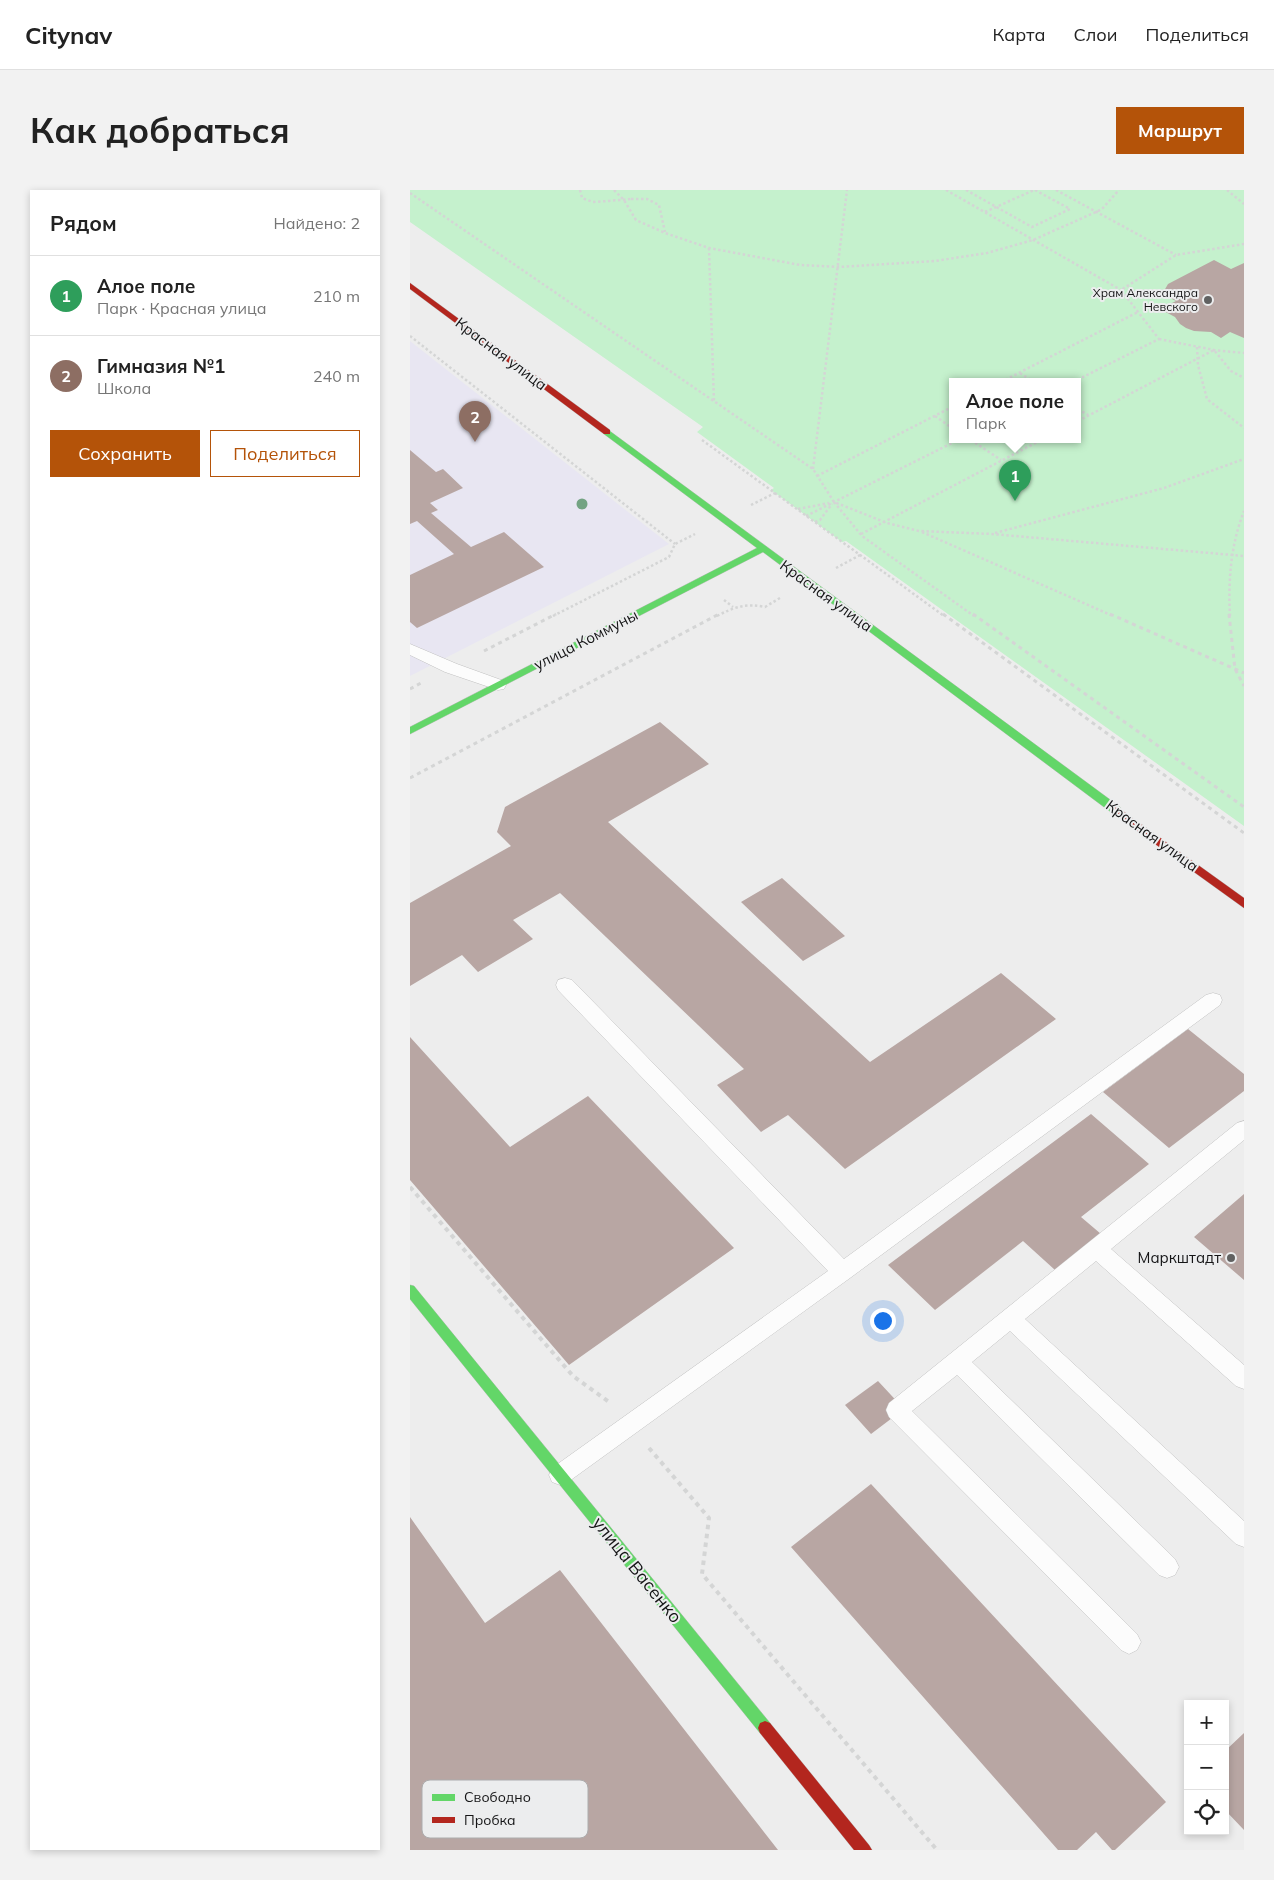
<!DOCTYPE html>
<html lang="ru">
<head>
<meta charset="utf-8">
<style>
	body { margin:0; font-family:Mulish,sans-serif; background:#f2f2f2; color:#222 }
	.controls { position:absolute; right:15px; bottom:15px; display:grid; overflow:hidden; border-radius:0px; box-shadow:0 2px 8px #0003 }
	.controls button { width:45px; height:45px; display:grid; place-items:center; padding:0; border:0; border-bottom:1px solid #e0e0e0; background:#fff; color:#222; font:25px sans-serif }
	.you { position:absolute; left:472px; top:1130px; width:18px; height:18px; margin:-12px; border:4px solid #fff; border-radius:50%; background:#1a73e8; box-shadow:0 0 0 8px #1a73e833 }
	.badge { display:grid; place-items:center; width:32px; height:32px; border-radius:50%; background:#b45309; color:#fff; font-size:16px; font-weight:700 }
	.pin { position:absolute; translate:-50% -41px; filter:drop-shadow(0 1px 2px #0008) }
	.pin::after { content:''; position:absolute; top:26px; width:18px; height:15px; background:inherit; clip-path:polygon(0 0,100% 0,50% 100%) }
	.popup { position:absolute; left:539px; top:188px; width:132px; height:65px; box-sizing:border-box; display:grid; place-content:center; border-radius:0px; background:#fff; filter:drop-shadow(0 1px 4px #0005); font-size:16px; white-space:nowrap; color:#767676 }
	.popup b { font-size:19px; color:#222 }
	.popup::after { content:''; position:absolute; left:50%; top:100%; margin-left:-10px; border:10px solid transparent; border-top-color:#fff }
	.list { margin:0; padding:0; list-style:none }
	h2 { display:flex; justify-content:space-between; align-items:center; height:65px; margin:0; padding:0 20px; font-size:21px }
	h2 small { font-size:16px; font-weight:400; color:#767676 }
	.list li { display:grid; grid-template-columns:32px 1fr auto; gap:15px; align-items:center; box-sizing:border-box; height:80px; padding:0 20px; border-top:1px solid #e0e0e0 }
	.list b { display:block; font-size:19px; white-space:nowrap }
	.list p { margin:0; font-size:16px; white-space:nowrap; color:#767676 }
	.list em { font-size:16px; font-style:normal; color:#767676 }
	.actions { display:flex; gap:10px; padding:15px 20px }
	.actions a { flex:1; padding:11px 0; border:1px solid #b45309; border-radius:0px; text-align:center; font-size:18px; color:#b45309 }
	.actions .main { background:#b45309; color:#fff }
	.icon { flex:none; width:28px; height:28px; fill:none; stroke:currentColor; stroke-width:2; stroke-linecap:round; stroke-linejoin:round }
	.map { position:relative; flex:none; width:834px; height:1660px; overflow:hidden; border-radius:0px }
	header { display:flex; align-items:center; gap:30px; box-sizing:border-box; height:70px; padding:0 25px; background:#fff; border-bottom:1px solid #e0e0e0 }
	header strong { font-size:24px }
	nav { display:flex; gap:28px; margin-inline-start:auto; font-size:18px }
	.intro { display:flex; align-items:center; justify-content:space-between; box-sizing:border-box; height:120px; padding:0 30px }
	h1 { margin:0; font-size:35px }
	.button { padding:12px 22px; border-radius:0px; background:#b45309; color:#fff; font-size:18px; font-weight:700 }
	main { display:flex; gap:30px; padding:0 30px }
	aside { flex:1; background:#fff; border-radius:0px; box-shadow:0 2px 8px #0003 }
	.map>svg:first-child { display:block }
</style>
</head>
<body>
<header>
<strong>Citynav</strong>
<nav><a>Карта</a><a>Слои</a><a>Поделиться</a></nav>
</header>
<div class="intro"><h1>Как добраться</h1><a class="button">Маршрут</a></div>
<main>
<aside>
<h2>Рядом<small>Найдено: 2</small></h2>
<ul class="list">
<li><span class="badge" style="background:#2e9e5b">1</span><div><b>Алое поле</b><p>Парк · Красная улица</p></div><em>210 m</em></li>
<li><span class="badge" style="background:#8d6e63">2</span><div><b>Гимназия №1</b><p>Школа</p></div><em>240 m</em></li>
</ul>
<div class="actions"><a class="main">Сохранить</a><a>Поделиться</a></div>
</aside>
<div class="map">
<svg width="834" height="1660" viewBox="0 0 834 1660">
	<rect width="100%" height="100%" fill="#ededed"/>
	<path fill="#e8e6f2" d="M0,151L259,354L0,486Z"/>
	<path fill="#c5f1cd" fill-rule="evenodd" d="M0,0H834V636L436,351L432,352L361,300L364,298L287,242L293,237L0,32ZM542,192H668V250H542Z"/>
	<path fill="#b8a6a3" d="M804,70L821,79L834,73V148L820,142L811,148L801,142L784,141L776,138L770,134L765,127L750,119L766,111L760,108L754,101L758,94Z
		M0,260L26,282L33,279L53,298L20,313L28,320L21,323L61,357L94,342L134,377L7,438L0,432V385L44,364L7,331L0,334Z
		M250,532L299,574L198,632L460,872L591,783L646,829L435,979L378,925L351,942L307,895L334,879L150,703L103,730L123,749L68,782L52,765L0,796V713L101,656L87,642L95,617Z
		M372,688L435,746L393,771L331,712Z
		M778,839L834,884V901L759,958L693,902Z
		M0,847L100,957L178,906L324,1058L159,1175L0,990Z
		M681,924L739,974L671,1027L691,1044L645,1080L613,1051L525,1120L478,1075Z
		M834,1004V1090L784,1047Z
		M468,1191L494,1219L461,1244L435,1215Z
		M461,1294L756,1612L705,1660H702L686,1642L667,1660H648L381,1357Z
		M0,1327L75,1433L150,1380L368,1660H0Z
		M834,1543V1640L815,1620V1561Z"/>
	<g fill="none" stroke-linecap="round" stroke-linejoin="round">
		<defs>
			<path id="lane" d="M0,454L47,474L94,491L96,495L94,499L88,500L35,482L0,465Z
				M155,788L162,790L434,1069L796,805L803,803L810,805L812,810L810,815L440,1088L158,1292L150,1295L142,1292L139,1285L142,1278L418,1081L148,800L146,795L148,790Z
				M834,931V950L701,1059L834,1175V1199L826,1196L686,1071L615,1129L834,1331V1357L826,1354L600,1141L562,1172L765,1369L769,1377L765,1385L757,1388L749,1385L547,1185L502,1221L727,1444L731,1452L727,1460L719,1464L711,1460L479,1227L476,1220L479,1213L827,933Z"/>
			<path id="fast" d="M197,239L710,617L711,620L710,623H702L353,362L0,544V537L347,358L194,244L193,242Z
				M0,1095L4,1096L360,1533L362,1538L360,1543L355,1545L350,1543L0,1109Z"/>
			<path id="jam" d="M0,93L200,240V244H194L0,99Z
				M706,616L834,708V718L702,623L701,620L702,617Z
				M355,1531L360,1533L459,1655L462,1660H444L350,1543L348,1538L350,1533Z"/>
		</defs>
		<use href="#lane" stroke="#c1c1c1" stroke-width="1"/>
		<use href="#fast" stroke="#c1c1c1" stroke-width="1"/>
		<use href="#jam" stroke="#c1c1c1" stroke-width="1"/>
		<path stroke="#d4d5d5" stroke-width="2.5" stroke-dasharray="2.5 2.5" stroke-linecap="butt" d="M170,0L172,8L183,12L198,11
			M204,0L214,10L226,30L255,43L299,58L390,75L429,77L525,71L577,63L623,50L686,22L692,19L709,0
			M536,0L711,100
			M556,0L622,37L660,19L625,0
			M646,0L766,65
			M817,0L834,14
			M0,3L403,279L424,312L477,333L509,341L582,344L834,366
			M221,9H237L249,15L255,42
			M575,22L624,0
			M299,58L304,212
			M0,146L265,354
			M749,149L804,160L834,163
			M787,157L788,175L797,209L834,238
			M610,183L624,192
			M591,192L728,122
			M663,192L749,149L711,100L766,65L834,54
			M668,219L678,225
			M525,226L542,238
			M668,231L804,160L821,181L834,188
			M292,250L534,426
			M561,250L591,270
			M403,279L437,0
			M407,286L542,217
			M424,312L452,346L564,426
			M341,315L365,303
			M388,319L419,313
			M396,326L548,250
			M405,332L410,330L422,314
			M512,342L703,426
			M585,343L754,298L834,269
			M451,344L631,250
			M426,378L450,365
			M314,410L323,417
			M143,426L259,367L265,354L285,344
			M307,426C324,417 336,413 355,417L370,408
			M820,426C818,390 821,354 834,321"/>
		<path stroke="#d4d5d5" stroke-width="3" stroke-dasharray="4 4" stroke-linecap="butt" d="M533,424L834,643
			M563,424L834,617
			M700,424L834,483
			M819,424L825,479L834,496
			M74,461L146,424
			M0,499L11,493
			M0,588L309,424"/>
		<path stroke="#d4d5d5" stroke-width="4" stroke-dasharray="4.5 4.5" stroke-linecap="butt" d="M0,997L163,1186L199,1212
			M239,1258L299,1328L292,1384L527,1660"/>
		<use href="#lane" fill="#fcfcfc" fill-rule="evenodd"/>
		<use href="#fast" fill="#63d668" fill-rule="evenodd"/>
		<use href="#jam" fill="#b3261e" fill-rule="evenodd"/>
		<path stroke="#d4d5d5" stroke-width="2.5" stroke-dasharray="2.5 2.5" stroke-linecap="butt" d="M198,11L221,9"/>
	</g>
	<circle fill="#73a383" cx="172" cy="314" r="5.5"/>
	<g fill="#616161" stroke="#ecedee" stroke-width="2">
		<circle cx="798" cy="110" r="5"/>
		<circle cx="821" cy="1068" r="5"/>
	</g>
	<g text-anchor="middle" stroke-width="4" stroke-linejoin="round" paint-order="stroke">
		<g font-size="12" fill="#151516" stroke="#ecedee" text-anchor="end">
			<text x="788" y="107">Храм Александра<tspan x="788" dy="14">Невского</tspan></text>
		</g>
		<g font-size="15" fill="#151516" stroke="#ecedee">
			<text transform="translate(91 164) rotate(37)" y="5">Красная улица</text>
			<text transform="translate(416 406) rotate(36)" y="5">Красная улица</text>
			<text transform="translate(176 450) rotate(-27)" y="5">улица Коммуны</text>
			<text transform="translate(742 646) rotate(36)" y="5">Красная улица</text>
		</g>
		<g font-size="15" fill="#151516" stroke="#ecedee" text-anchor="end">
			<text x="811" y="1073">Маркштадт</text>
		</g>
		<g font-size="18" fill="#151516" stroke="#ecedee">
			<text transform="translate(227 1380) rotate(51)" y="6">улица Васенко</text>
		</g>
	</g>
	<rect x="12" y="1590" width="166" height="58" rx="8" fill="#ecedee" stroke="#acacad" stroke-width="1"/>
	<rect x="22" y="1604" width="23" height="7" fill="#63d668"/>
	<rect x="22" y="1627" width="23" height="6" fill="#b3261e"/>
	<g font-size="14" fill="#151516">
		<text x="54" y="1612">Свободно</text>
		<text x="54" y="1635">Пробка</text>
	</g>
</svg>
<div class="controls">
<button>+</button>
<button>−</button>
<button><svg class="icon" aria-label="locate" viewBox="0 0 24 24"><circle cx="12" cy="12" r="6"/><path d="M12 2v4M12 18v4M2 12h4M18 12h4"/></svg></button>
</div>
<div class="you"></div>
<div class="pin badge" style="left:605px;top:311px;background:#2e9e5b">1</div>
<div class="popup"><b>Алое поле</b>Парк</div>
<div class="pin badge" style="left:65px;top:252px;background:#8d6e63">2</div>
</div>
</main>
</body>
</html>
